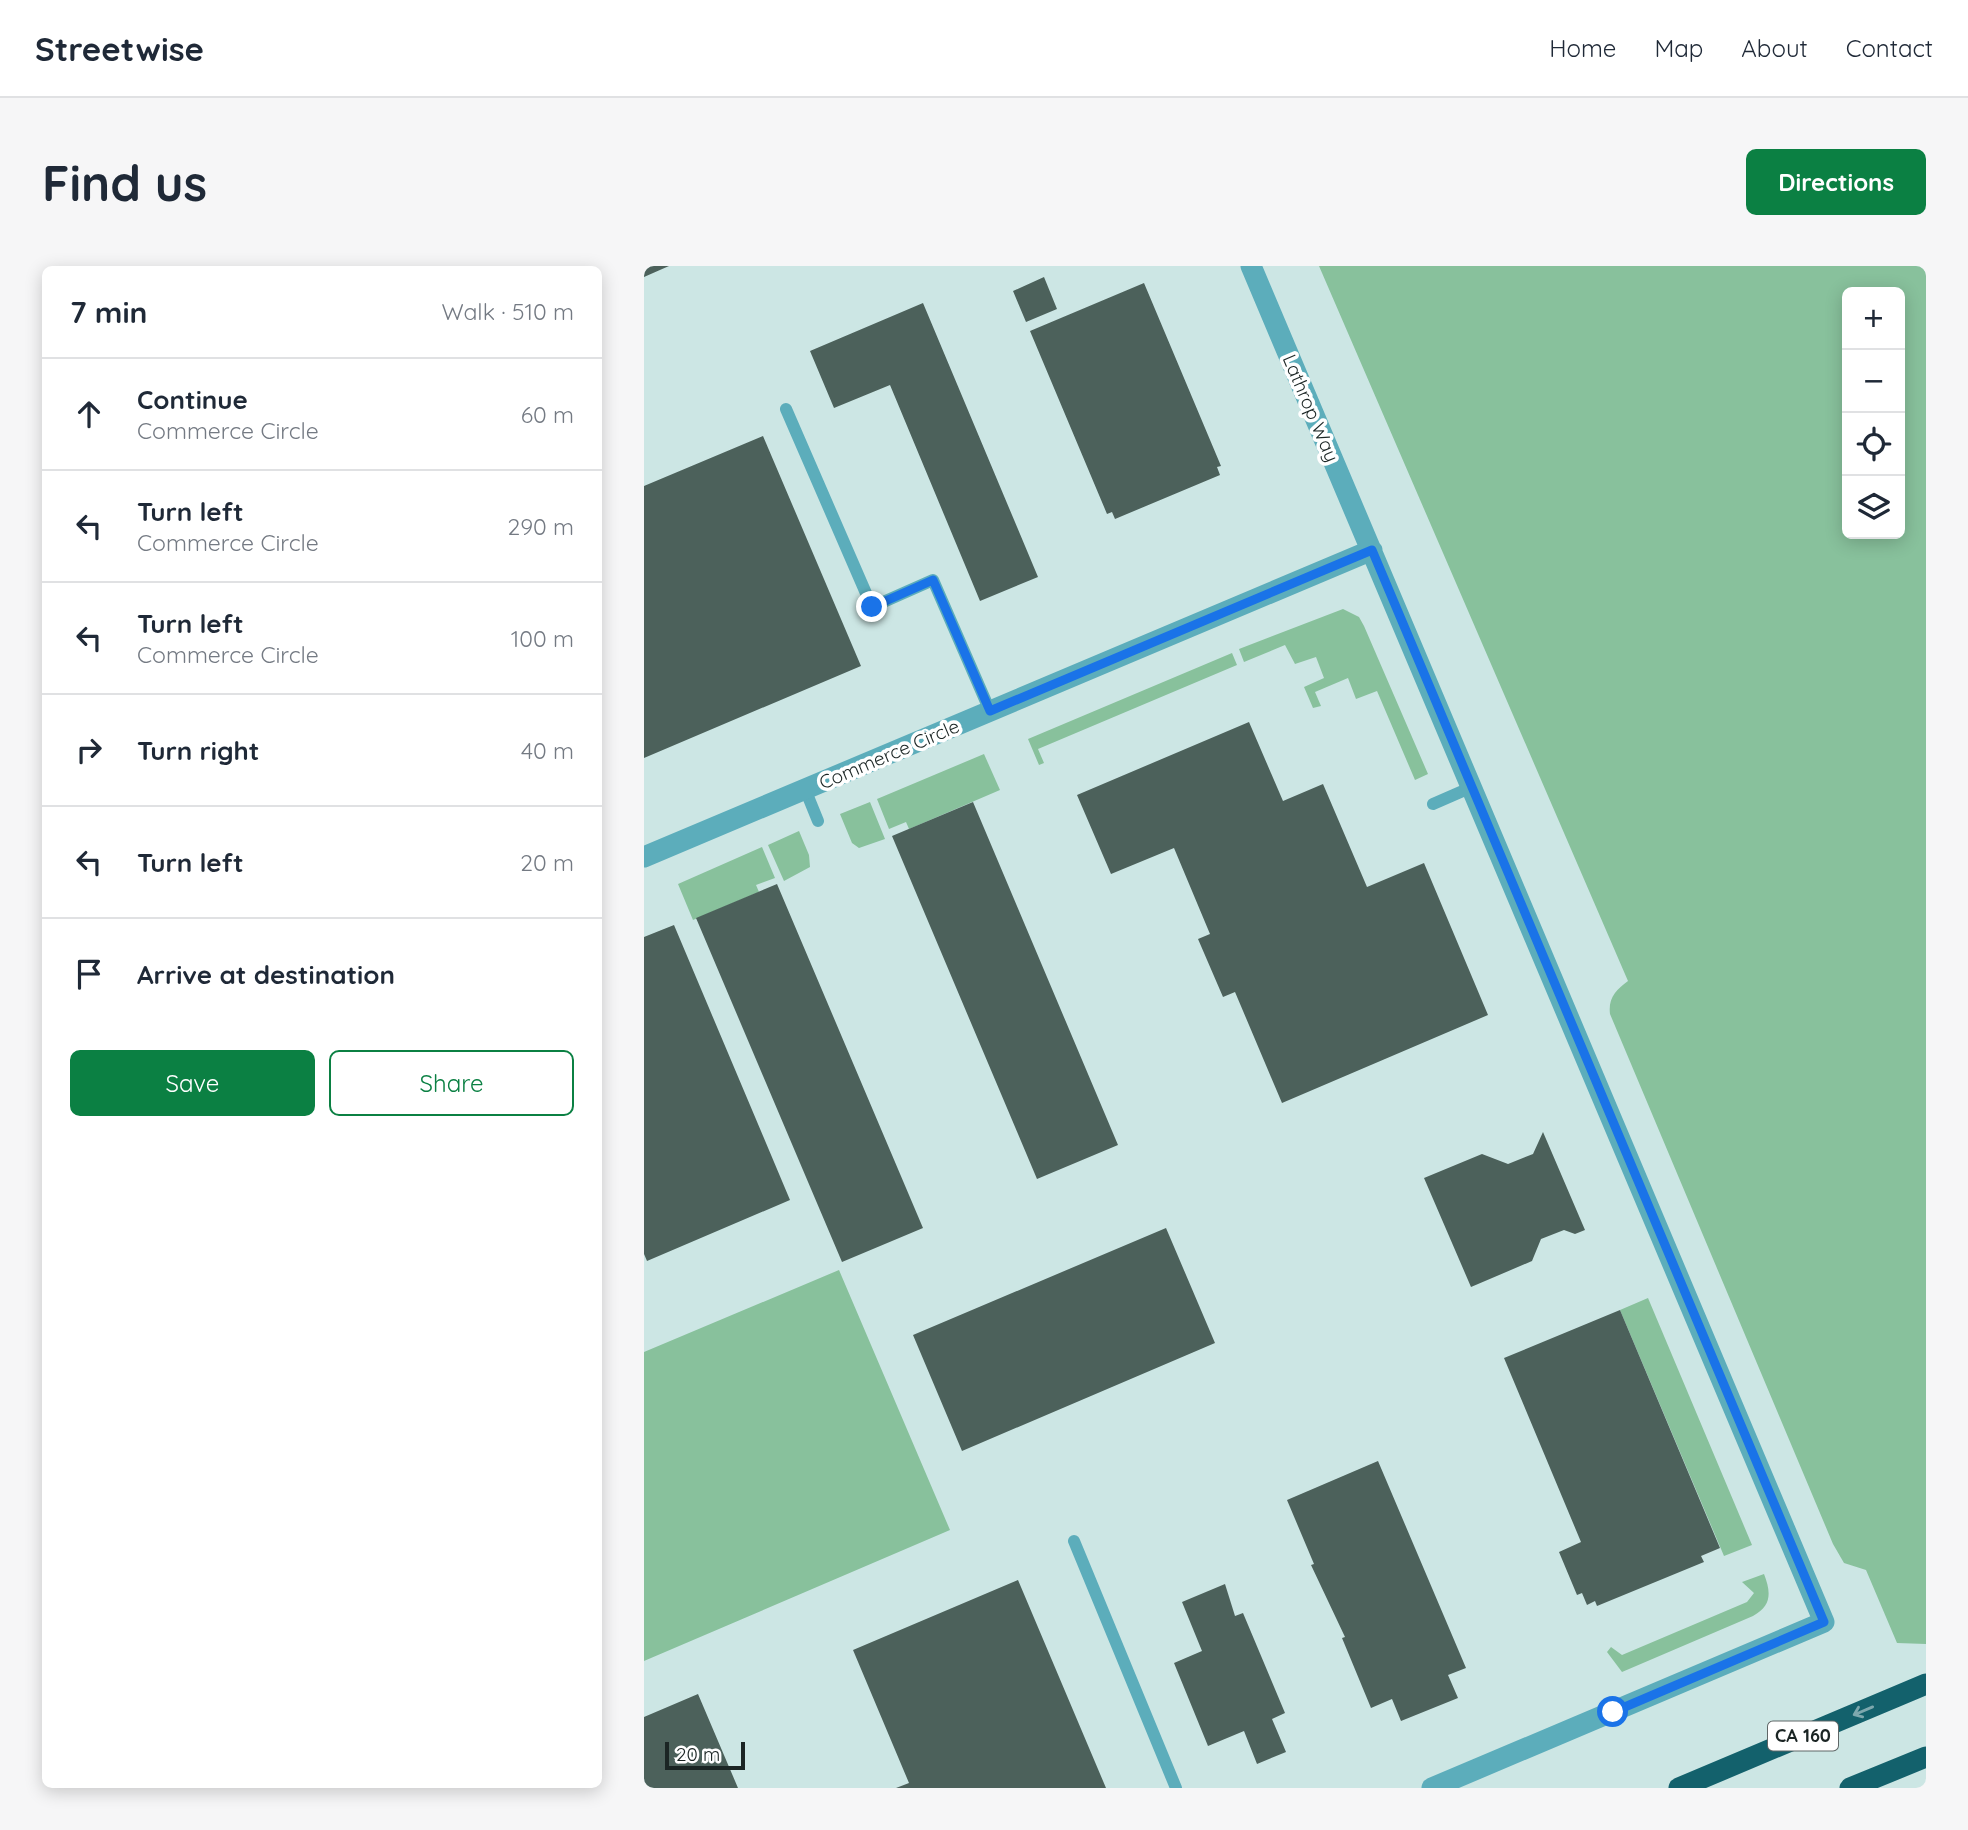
<!DOCTYPE html>
<html lang="en">
<head>
<meta charset="utf-8">
<style>
	body { margin:0; font-family:Quicksand,sans-serif; background:#f6f6f7; color:#1f2937 }
	.controls { position:absolute; right:21px; top:21px; display:grid; overflow:hidden; border-radius:10px; box-shadow:0 4px 18px #0003 }
	.controls button { width:63px; height:63px; display:grid; place-items:center; padding:0; border:0; border-bottom:2px solid #e0e1e3; background:#fff; color:#1f2937; font:35px sans-serif }
	.scale { position:absolute; left:21px; bottom:18px; width:80px; box-sizing:border-box; padding-left:7px; border:4px solid #1b2524; border-top:0; font-size:19px; line-height:24px; white-space:nowrap; color:#1b2524; -webkit-text-stroke:5px #fff; paint-order:stroke }
	.stop { position:absolute; width:21px; height:21px; margin:-16px; border:5px solid #1a73e8; border-radius:50%; background:#fff }
	.stop.end { background:#1a73e8; border-color:#fff; box-shadow:0 2px 7px #0008 }
	.list { margin:0; padding:0; list-style:none }
	h2 { display:flex; justify-content:space-between; align-items:center; height:91px; margin:0; padding:0 28px; font-size:30px }
	h2 small { font-size:23px; font-weight:400; color:#747a83 }
	.list li { display:grid; grid-template-columns:46px 1fr auto; gap:21px; align-items:center; box-sizing:border-box; height:112px; padding:0 28px; border-top:2px solid #e0e1e3 }
	.list b { display:block; font-size:26px; white-space:nowrap }
	.list p { margin:0; font-size:23px; white-space:nowrap; color:#747a83 }
	.list em { font-size:23px; font-style:normal; color:#747a83 }
	.actions { display:flex; gap:14px; padding:21px 28px }
	.actions a { flex:1; padding:16px 0; border:2px solid #0b8043; border-radius:10px; text-align:center; font-size:24px; color:#0b8043 }
	.actions .main { background:#0b8043; color:#fff }
	.icon { flex:none; width:38px; height:38px; fill:none; stroke:currentColor; stroke-width:2; stroke-linecap:round; stroke-linejoin:round }
	.map { position:relative; flex:none; width:1282px; height:1522px; overflow:hidden; border-radius:10px }
	header { display:flex; align-items:center; gap:42px; box-sizing:border-box; height:98px; padding:0 35px; background:#fff; border-bottom:2px solid #e0e1e3 }
	header strong { font-size:33px }
	nav { display:flex; gap:38px; margin-inline-start:auto; font-size:24px }
	.intro { display:flex; align-items:center; justify-content:space-between; box-sizing:border-box; height:168px; padding:0 42px }
	h1 { margin:0; font-size:49px }
	.button { padding:18px 32px; border-radius:10px; background:#0b8043; color:#fff; font-size:24px; font-weight:700 }
	main { display:flex; gap:42px; padding:0 42px }
	aside { flex:1; background:#fff; border-radius:10px; box-shadow:0 4px 18px #0003 }
	.map>svg:first-child { display:block }
</style>
</head>
<body>
<header>
<strong>Streetwise</strong>
<nav><a>Home</a><a>Map</a><a>About</a><a>Contact</a></nav>
</header>
<div class="intro"><h1>Find us</h1><a class="button">Directions</a></div>
<main>
<aside>
<h2>7 min<small>Walk · 510 m</small></h2>
<ul class="list">
<li><svg class="icon" aria-label="ahead" viewBox="0 0 24 24"><path d="M12 20V5M6 11l6-6 6 6"/></svg><div><b>Continue</b><p>Commerce Circle</p></div><em>60 m</em></li>
<li><svg class="icon" aria-label="left" viewBox="0 0 24 24"><path d="M17 20v-9H6M10 6l-5 5 5 5"/></svg><div><b>Turn left</b><p>Commerce Circle</p></div><em>290 m</em></li>
<li><svg class="icon" aria-label="left" viewBox="0 0 24 24"><path d="M17 20v-9H6M10 6l-5 5 5 5"/></svg><div><b>Turn left</b><p>Commerce Circle</p></div><em>100 m</em></li>
<li><svg class="icon" aria-label="right" viewBox="0 0 24 24"><path d="M7 20v-9h11M14 6l5 5-5 5"/></svg><div><b>Turn right</b></div><em>40 m</em></li>
<li><svg class="icon" aria-label="left" viewBox="0 0 24 24"><path d="M17 20v-9H6M10 6l-5 5 5 5"/></svg><div><b>Turn left</b></div><em>20 m</em></li>
<li><svg class="icon" aria-label="arrive" viewBox="0 0 24 24"><path d="M6 21V4h12l-3 4 3 4H6"/></svg><div><b>Arrive at destination</b></div></li>
</ul>
<div class="actions"><a class="main">Save</a><a>Share</a></div>
</aside>
<div class="map">
<svg width="1282" height="1522" viewBox="0 0 1282 1522">
	<rect width="100%" height="100%" fill="#cce6e4"/>
	<path fill="#88c19c" fill-rule="evenodd" d="M675,0H1282V1378L1253,1377L1222,1304L1200,1297L1189,1278L966,748C964,732 972,724 984,715ZM1203,26H1256V268H1203Z
		M699,343L715,351L720,360L784,508L771,514L733,425L712,433L704,412L671,426L677,440L669,442L660,421L680,412L672,391L651,398L641,379L600,396L595,383Z
		M588,387L593,399L394,483L400,497L395,499L384,473Z
		M340,488L356,524L265,563L262,556L245,563L233,533Z
		M226,536L241,573L215,582L208,577L196,548Z
		M155,565L165,589L166,601L140,615L124,579Z
		M118,581L131,612L112,619L115,626L49,654L34,618Z
		M195,1004L306,1264L0,1395V1086Z
		M1004,1032L1108,1279L1080,1290L976,1044Z
		M1120,1308C1127,1326 1128,1340 1109,1350L978,1406L963,1386L967,1381L978,1389L1103,1336L1110,1327L1098,1316Z"/>
	<path fill="#4c615b" d="M0,0H25L0,11Z
		M400,11L413,43L382,56L369,25Z
		M500,17L577,200L573,201L576,209L471,253L468,246L463,248L386,65Z
		M279,37L394,311L336,335L246,119L190,142L166,85Z
		M119,170L217,400L0,492V220Z
		M605,456L639,535L679,518L723,621L780,597L844,749L638,837L591,726L579,731L554,673L566,668L530,582L467,608L433,529Z
		M329,536L474,879L393,913L248,570Z
		M133,618L279,962L198,996L52,652Z
		M30,659L146,934L3,995L0,988V671Z
		M899,866L941,964L931,968L920,964L897,973L888,995L827,1021L780,912L838,888L864,898L889,888Z
		M522,962L571,1077L318,1185L269,1069Z
		M976,1044L1076,1282L1057,1290L1060,1296L953,1340L951,1335L943,1339L938,1327L933,1329L915,1286L937,1276L860,1092Z
		M734,1195L822,1402L804,1409L814,1432L757,1455L748,1433L727,1442L698,1372L701,1371L667,1299L670,1298L643,1234Z
		M374,1314L462,1522H252L265,1517L209,1384Z
		M581,1318L591,1350L599,1347L641,1447L628,1453L642,1486L613,1498L600,1465L564,1480L530,1397L558,1385L538,1336Z
		M54,1428L94,1522H0V1451Z"/>
	<g fill="none" stroke-linecap="round" stroke-linejoin="round">
		<path stroke="#5cadbb" stroke-width="12" d="M142,143L228,341L289,314L346,445
			M161,523L174,555
			M789,538L828,521
			M430,1275L532,1522"/>
		<path stroke="#5cadbb" stroke-width="21" d="M607,0L1180,1356L788,1522
			M0,591L728,284"/>
		<path stroke="#13616c" stroke-width="21" d="M1035,1522L1282,1418
			M1206,1522L1282,1491"/>
	</g>
	<defs><path id="oneway-shaft" d="M-6 0H5M1.5-3L5.5 0L1.5 3" fill="none" stroke-width="1.6" stroke-linecap="round" stroke-linejoin="round" transform="scale(1.75)"/></defs>
	<use stroke="#7da8ae" href="#oneway-shaft" transform="translate(1219 1445) rotate(157)"/>
	<g fill="none" stroke-linecap="round" stroke-linejoin="round">
		<path stroke="#1a73e8" stroke-width="9" d="M228,341L289,314L346,445L728,284L1180,1356L969,1446"/>
	</g>
	<g text-anchor="middle" stroke-width="7" stroke-linejoin="round" paint-order="stroke">
		<rect fill="#fff" stroke="#5f6666" stroke-width="2" x="1124" y="1455.5" width="70" height="29" rx="5"/>
		<g font-size="18" font-weight="bold" fill="#1b2524">
			<text x="1159" y="1476">CA 160</text>
		</g>
		<g font-size="19" fill="#1b2524" stroke="#fff">
			<text transform="translate(667 142) rotate(67)" y="7">Lathrop Way</text>
			<text transform="translate(245 488) rotate(-23)" y="7">Commerce Circle</text>
		</g>
	</g>
</svg>
<div class="controls">
<button>+</button>
<button>−</button>
<button><svg class="icon" aria-label="locate" viewBox="0 0 24 24"><circle cx="12" cy="12" r="6"/><path d="M12 2v4M12 18v4M2 12h4M18 12h4"/></svg></button>
<button><svg class="icon" aria-label="layers" viewBox="0 0 24 24"><path d="M12 4l9 5-9 5-9-5zM3 14l9 5 9-5"/></svg></button>
</div>
<div class="scale">20 m</div>
<div class="stop" style="left:969px;top:1446px"></div>
<div class="stop end" style="left:228px;top:341px"></div>
</div>
</main>
</body>
</html>
